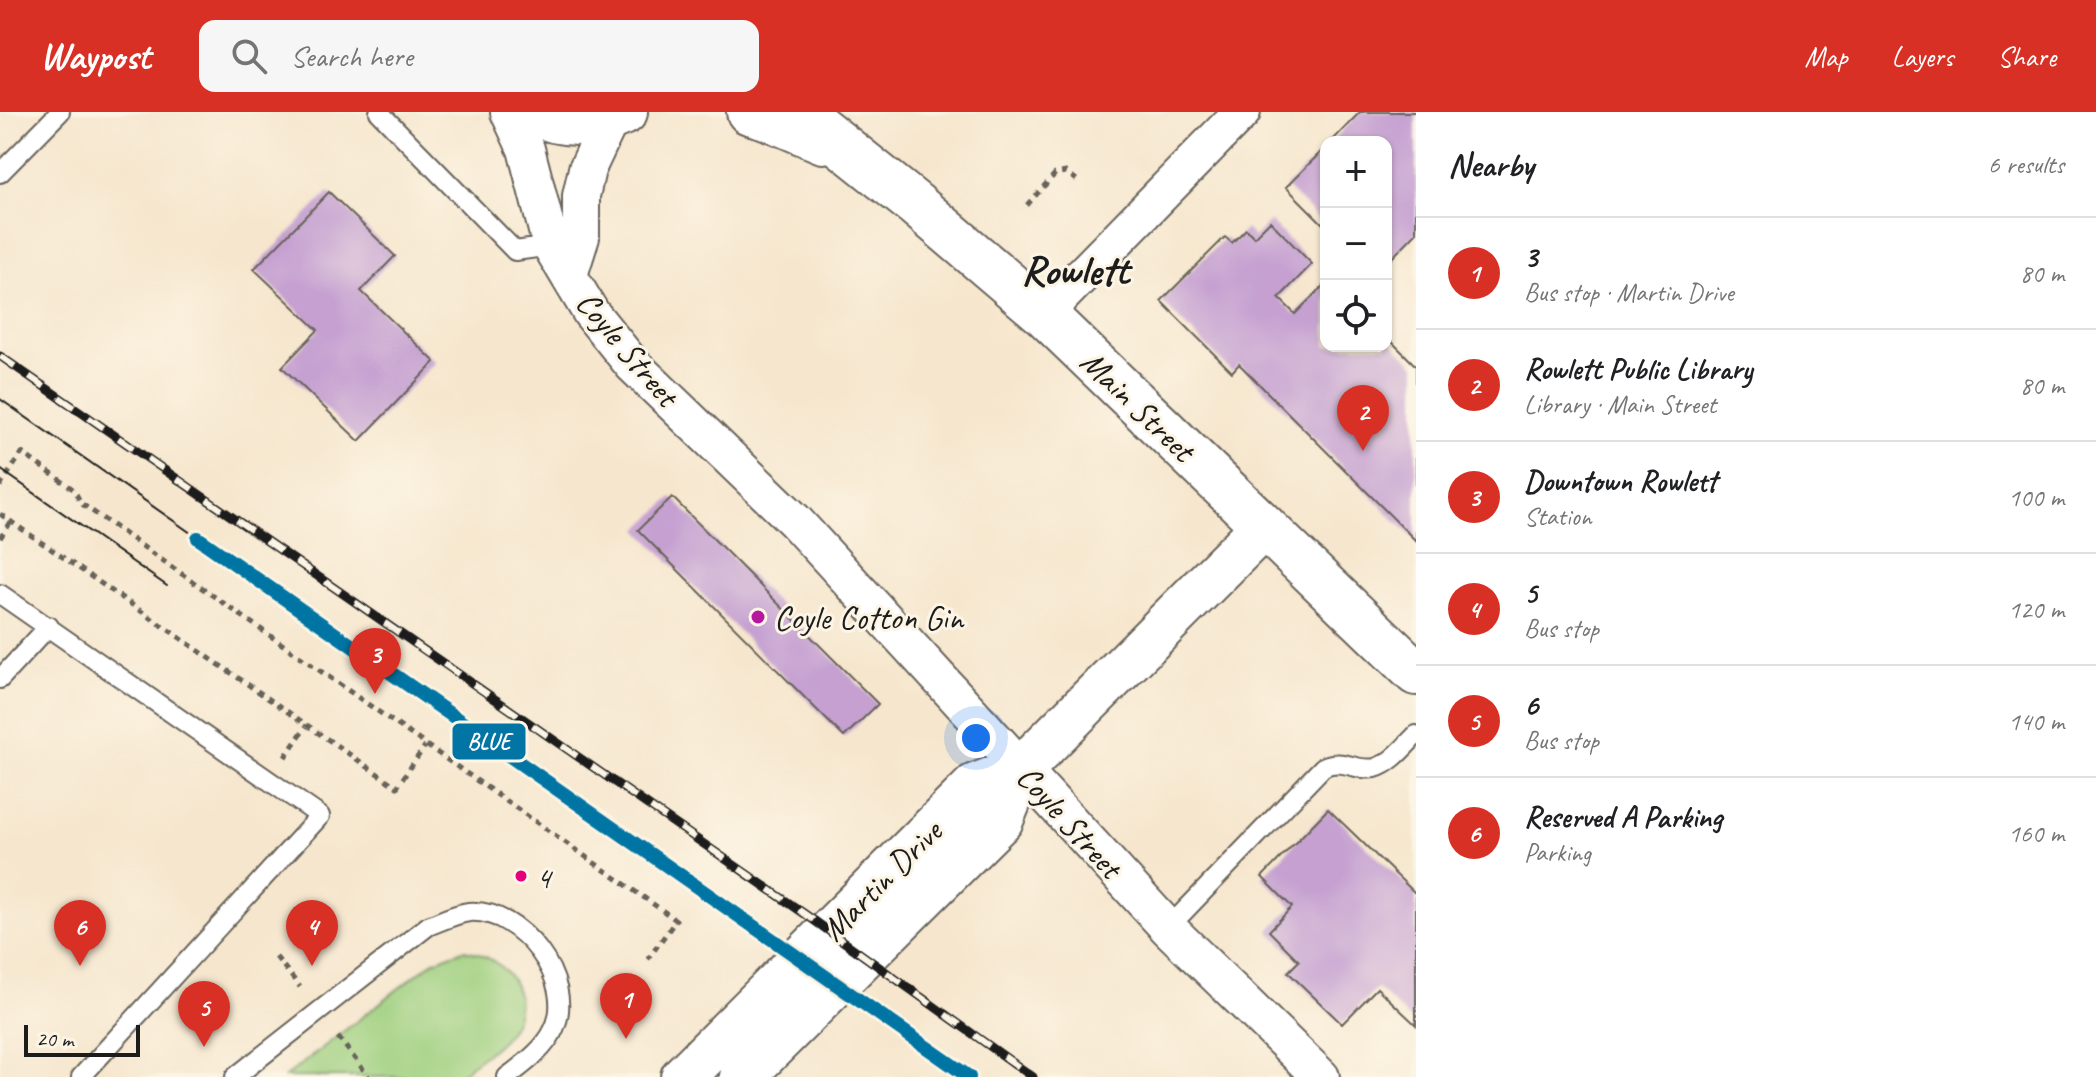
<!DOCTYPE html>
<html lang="en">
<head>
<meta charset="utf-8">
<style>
	body { margin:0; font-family:Caveat,sans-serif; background:#f6f6f6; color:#202124 }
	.controls { position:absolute; right:24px; top:24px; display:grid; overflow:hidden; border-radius:16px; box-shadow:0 2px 6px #0004 }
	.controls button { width:72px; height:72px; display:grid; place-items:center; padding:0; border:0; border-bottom:2px solid #e0e0e0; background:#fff; color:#202124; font:40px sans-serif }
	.scale { position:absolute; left:24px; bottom:20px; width:116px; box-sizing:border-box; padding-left:8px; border:4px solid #1c1c1c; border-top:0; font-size:22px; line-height:28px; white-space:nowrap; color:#1c1c1c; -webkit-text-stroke:6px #fcf5e5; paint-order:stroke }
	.you { position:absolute; left:976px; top:626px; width:28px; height:28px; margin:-20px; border:6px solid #fff; border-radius:50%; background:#1a73e8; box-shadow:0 0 0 12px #1a73e833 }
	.badge { display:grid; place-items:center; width:52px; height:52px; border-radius:50%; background:#d93025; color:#fff; font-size:26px; font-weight:700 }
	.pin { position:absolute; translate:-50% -66px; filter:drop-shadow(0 2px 4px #0008) }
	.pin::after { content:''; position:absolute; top:42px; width:28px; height:24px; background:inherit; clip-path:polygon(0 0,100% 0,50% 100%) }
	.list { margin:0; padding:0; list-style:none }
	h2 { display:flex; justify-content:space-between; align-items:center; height:104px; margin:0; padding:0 32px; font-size:34px }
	h2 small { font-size:26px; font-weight:400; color:#757577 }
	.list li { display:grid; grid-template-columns:52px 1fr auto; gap:24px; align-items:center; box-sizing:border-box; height:112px; padding:0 32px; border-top:2px solid #e0e0e0 }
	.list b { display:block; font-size:30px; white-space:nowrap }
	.list p { margin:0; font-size:26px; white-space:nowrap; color:#757577 }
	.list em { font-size:26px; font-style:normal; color:#757577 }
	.icon { flex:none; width:44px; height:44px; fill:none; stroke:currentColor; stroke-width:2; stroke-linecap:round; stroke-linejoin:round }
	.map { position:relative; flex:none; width:1416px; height:965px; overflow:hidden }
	header { display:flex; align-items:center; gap:48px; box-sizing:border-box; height:112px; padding:0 40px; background:#d93025; color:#fff }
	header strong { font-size:38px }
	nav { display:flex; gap:44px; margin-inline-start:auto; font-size:28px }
	.search { width:560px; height:72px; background:#f6f6f6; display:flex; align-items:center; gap:20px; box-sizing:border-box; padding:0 28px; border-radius:16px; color:#757577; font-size:30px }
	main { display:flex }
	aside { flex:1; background:#fff }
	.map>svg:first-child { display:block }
</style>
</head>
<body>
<header>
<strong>Waypost</strong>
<div class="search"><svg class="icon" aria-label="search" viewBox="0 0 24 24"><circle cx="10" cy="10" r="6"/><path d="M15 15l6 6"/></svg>Search here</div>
<nav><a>Map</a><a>Layers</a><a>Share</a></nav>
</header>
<main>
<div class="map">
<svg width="1416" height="965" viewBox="0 0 1416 965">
	<rect width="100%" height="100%" fill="#fcf5e5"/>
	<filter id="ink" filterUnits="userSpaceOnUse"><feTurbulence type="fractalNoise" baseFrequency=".0125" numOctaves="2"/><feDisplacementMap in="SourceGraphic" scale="16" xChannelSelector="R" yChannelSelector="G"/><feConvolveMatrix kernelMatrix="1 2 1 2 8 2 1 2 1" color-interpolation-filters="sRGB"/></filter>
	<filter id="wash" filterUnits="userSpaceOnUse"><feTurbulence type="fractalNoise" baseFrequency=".006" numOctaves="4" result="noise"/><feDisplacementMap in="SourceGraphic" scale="32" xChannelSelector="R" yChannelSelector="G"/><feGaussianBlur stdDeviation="1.8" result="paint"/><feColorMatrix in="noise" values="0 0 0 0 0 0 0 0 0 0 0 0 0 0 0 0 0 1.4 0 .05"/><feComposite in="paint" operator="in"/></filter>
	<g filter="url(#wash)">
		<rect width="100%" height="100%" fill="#f6e6cd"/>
		<path fill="#9dcf7e" stroke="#5c764d" stroke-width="2" d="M463,838C504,843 536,883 508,921C500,933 487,941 476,949C470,954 463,962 456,964C447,965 430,965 420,965C375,965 330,965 285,965L434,849Z"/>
		<g id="blocks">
			<path fill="#c5a0d1" d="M1360,0H1416V121L1386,152V30H1331Z
				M1326,35V115L1286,75Z
				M329,80L395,144L361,179L435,250L359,329L282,255L318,218L254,157Z
				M1270,109L1312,152L1279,186L1295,202L1326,171V234H1386V224L1416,254V429L1239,252L1232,260L1161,189L1225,125L1232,131L1246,117L1254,125Z
				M672,385L878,592L844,625L638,418Z
				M1328,697L1416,782V913L1377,876L1342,912L1288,860L1299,849L1269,819L1292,795L1262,765Z"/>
		</g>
	</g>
	<g filter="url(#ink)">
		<use href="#blocks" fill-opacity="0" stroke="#68635a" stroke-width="2"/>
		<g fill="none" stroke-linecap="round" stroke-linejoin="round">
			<defs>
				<path id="service" d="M379,0L515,139L551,134
					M0,61L60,0
					M0,482L320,704L81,965
					M0,567L49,514
					M1168,816L1323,655C1342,645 1356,660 1375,656C1391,652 1405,634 1416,623
					M235,965L428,814C441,809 455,802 469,800C520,796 577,869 554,917C545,937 524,952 507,965"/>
				<path id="minor" d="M509,0L526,37L551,134L591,201L632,252L795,409L1168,816L1321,965
					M569,163L581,125V84L587,57L611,6
					M1044,202L1242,0"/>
				<path id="tertiary" d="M532,0C561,15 595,14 625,0
					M749,0L766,5L823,29
					M800,0L915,92L1044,202L1416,561
					M683,965L975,674L1022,656
					M742,965L1001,708L1022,656L1264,414"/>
			</defs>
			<use href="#service" stroke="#68635a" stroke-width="22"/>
			<use href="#minor" stroke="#68635a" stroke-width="40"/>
			<use href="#tertiary" stroke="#68635a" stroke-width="48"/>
			<path stroke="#68635a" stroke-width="5" stroke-dasharray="6 6" stroke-linecap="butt" d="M1027,93L1055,62L1066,60L1081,71
				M0,374L22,341L73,377L82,392L676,808L648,847
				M0,402L397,675L425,634
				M0,426L11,410
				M285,645L307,613
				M276,845L300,875
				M338,925L369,965"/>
			<use href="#service" stroke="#fff" stroke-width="18"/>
			<use href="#minor" stroke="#fff" stroke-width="36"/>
			<use href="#tertiary" stroke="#fff" stroke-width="44"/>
			<path stroke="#1c1c1c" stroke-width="2" d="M0,287L198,426
				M0,357L167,474"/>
			<defs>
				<path id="rail" d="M0,244L812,807L1033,965"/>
			</defs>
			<use href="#rail" stroke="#1c1c1c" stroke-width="9"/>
			<use href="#rail" stroke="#fcf5e5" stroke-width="6" stroke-dasharray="18" stroke-linecap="butt"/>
			<defs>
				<path id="rail-1" d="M198,426L969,965"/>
			</defs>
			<use href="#rail-1" stroke="#fcf5e5" stroke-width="20"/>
			<use href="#rail-1" stroke="#0275a4" stroke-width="14"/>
		</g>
	</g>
	<circle fill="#b5179e" stroke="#fcf5e5" stroke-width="3" cx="758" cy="505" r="8"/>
	<circle fill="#e5007d" stroke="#fcf5e5" stroke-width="3" cx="521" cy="764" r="7"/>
	<g text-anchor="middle" stroke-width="6" stroke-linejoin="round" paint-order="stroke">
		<g font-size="32" fill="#1c1c1c" stroke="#fcf5e5" text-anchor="start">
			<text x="536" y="776">4</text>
		</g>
		<g font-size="34" fill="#1c1c1c" stroke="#fcf5e5">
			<text transform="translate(628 236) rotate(50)" y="12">Coyle Street</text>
			<text transform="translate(1138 293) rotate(44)" y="12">Main Street</text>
			<text transform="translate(1070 709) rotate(48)" y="12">Coyle Street</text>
			<text transform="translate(881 768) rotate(-45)" y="12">Martin Drive</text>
		</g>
		<g font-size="34" fill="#1c1c1c" stroke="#fcf5e5" text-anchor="start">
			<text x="774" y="517">Coyle Cotton Gin</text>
		</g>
		<g font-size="42" font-weight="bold" fill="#1c1c1c" stroke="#fcf5e5">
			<text x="1075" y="172">Rowlett</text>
		</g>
	</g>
	<rect stroke="#fcf5e5" stroke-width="3" x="451" y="610" width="76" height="39" rx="8" fill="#0275a4"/>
	<g font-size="22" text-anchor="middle" font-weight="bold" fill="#fff">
		<text x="489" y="637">BLUE</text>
	</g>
</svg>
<div class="controls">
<button>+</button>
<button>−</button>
<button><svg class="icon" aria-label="locate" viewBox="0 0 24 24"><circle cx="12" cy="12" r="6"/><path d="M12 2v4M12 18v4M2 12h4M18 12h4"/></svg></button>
</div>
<div class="scale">20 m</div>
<div class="you"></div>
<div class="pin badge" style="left:626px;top:927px">1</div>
<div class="pin badge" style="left:1363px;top:339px">2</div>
<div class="pin badge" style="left:375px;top:582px">3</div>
<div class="pin badge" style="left:312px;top:854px">4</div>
<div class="pin badge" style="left:204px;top:935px">5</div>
<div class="pin badge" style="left:80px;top:854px">6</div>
</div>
<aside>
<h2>Nearby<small>6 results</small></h2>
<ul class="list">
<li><span class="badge">1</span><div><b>3</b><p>Bus stop · Martin Drive</p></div><em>80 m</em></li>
<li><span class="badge">2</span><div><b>Rowlett Public Library</b><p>Library · Main Street</p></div><em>80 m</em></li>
<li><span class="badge">3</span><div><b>Downtown Rowlett</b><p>Station</p></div><em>100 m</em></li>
<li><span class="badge">4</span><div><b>5</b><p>Bus stop</p></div><em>120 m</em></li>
<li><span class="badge">5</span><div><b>6</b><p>Bus stop</p></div><em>140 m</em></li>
<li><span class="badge">6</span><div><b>Reserved A Parking</b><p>Parking</p></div><em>160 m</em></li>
</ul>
</aside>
</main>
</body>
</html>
